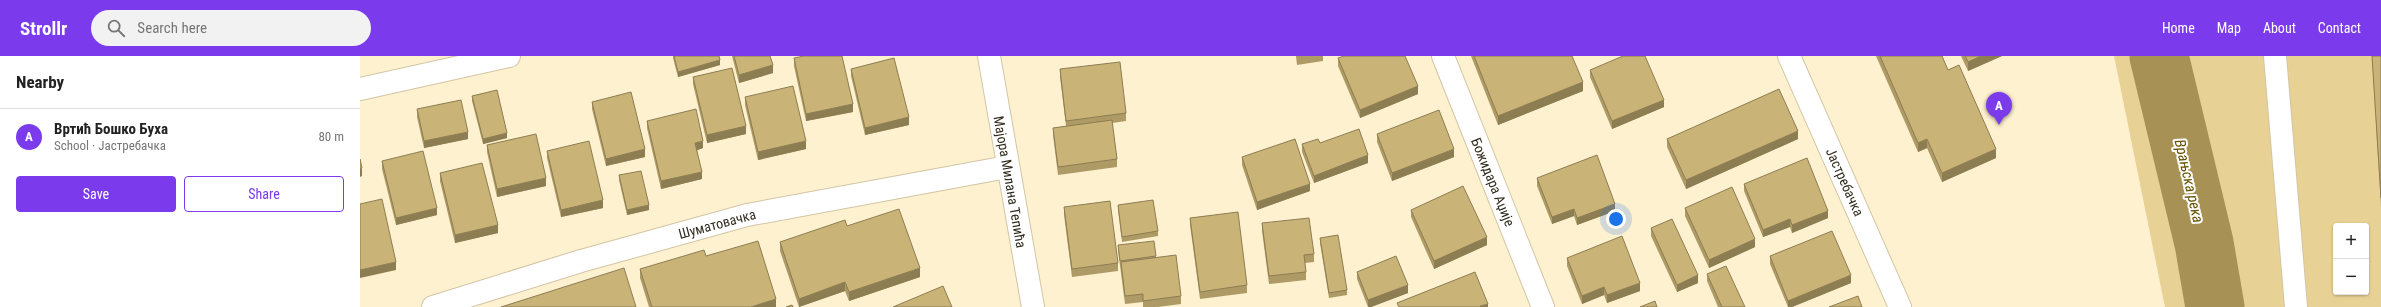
<!DOCTYPE html>
<html lang="en">
<head>
<meta charset="utf-8">
<style>
	body { margin:0; font-family:"Roboto Condensed",sans-serif; background:#f2f2f2; color:#222 }
	.controls { position:absolute; right:12px; bottom:12px; display:grid; overflow:hidden; border-radius:4px; box-shadow:0 1px 3px #0004 }
	.controls button { width:36px; height:36px; display:grid; place-items:center; padding:0; border:0; border-bottom:1px solid #e0e0e0; background:#fff; color:#222; font:20px sans-serif }
	.you { position:absolute; left:1256px; top:163px; width:14px; height:14px; margin:-10px; border:3px solid #fff; border-radius:50%; background:#1a73e8; box-shadow:0 0 0 6px #1a73e833 }
	.badge { display:grid; place-items:center; width:26px; height:26px; border-radius:50%; background:#7c3aed; color:#fff; font-size:13px; font-weight:700 }
	.pin { position:absolute; translate:-50% -33px; filter:drop-shadow(0 1px 2px #0008) }
	.pin::after { content:''; position:absolute; top:21px; width:14px; height:12px; background:inherit; clip-path:polygon(0 0,100% 0,50% 100%) }
	.list { margin:0; padding:0; list-style:none }
	h2 { display:flex; justify-content:space-between; align-items:center; height:52px; margin:0; padding:0 16px; font-size:17px }
	h2 small { font-size:13px; font-weight:400; color:#767676 }
	.list li { display:grid; grid-template-columns:26px 1fr auto; gap:12px; align-items:center; box-sizing:border-box; height:56px; padding:0 16px; border-top:1px solid #e0e0e0 }
	.list b { display:block; font-size:15px; white-space:nowrap }
	.list p { margin:0; font-size:13px; white-space:nowrap; color:#767676 }
	.list em { font-size:13px; font-style:normal; color:#767676 }
	.actions { display:flex; gap:8px; padding:12px 16px }
	.actions a { flex:1; padding:9px 0; border:1px solid #7c3aed; border-radius:4px; text-align:center; font-size:14px; color:#7c3aed }
	.actions .main { background:#7c3aed; color:#fff }
	.icon { flex:none; width:22px; height:22px; fill:none; stroke:currentColor; stroke-width:2; stroke-linecap:round; stroke-linejoin:round }
	.map { position:relative; flex:none; width:2021px; height:251px; overflow:hidden }
	header { display:flex; align-items:center; gap:24px; box-sizing:border-box; height:56px; padding:0 20px; background:#7c3aed; color:#fff }
	header strong { font-size:19px }
	nav { display:flex; gap:22px; margin-inline-start:auto; font-size:14px }
	.search { width:280px; height:36px; background:#f2f2f2; display:flex; align-items:center; gap:10px; box-sizing:border-box; padding:0 14px; border-radius:22px; color:#767676; font-size:15px }
	main { display:flex }
	aside { flex:1; background:#fff }
	.map>svg:first-child { display:block }
</style>
</head>
<body>
<header>
<strong>Strollr</strong>
<div class="search"><svg class="icon" aria-label="search" viewBox="0 0 24 24"><circle cx="10" cy="10" r="6"/><path d="M15 15l6 6"/></svg>Search here</div>
<nav><a>Home</a><a>Map</a><a>About</a><a>Contact</a></nav>
</header>
<main>
<aside>
<h2>Nearby<small></small></h2>
<ul class="list">
<li><span class="badge">A</span><div><b>Вртић Бошко Буха</b><p>School · Јастребачка</p></div><em>80 m</em></li>
</ul>
<div class="actions"><a class="main">Save</a><a>Share</a></div>
</aside>
<div class="map">
<svg width="2021" height="251" viewBox="0 0 2021 251">
	<rect width="100%" height="100%" fill="#fef1d0"/>
	<path fill="#e8d194" fill-rule="evenodd" d="M1754,0H2021V251H1805ZM1976,170H2006V236H1976Z"/>
	<g fill="none" stroke-linecap="round" stroke-linejoin="round">
		<path stroke="#a79155" stroke-width="59" d="M1799,0L1844,187L1855,251"/>
		<defs>
			<path id="street" d="M629,0L673,251
				M1083,0L1183,251
				M1429,0L1540,251
				M1915,0L1936,251
				M0,33L149,0
				M73,251L221,205L387,159L647,111"/>
		</defs>
		<use href="#street" stroke="#d1c5a4" stroke-width="24"/>
		<use href="#street" stroke="#fff" stroke-width="22"/>
	</g>
	<path fill="#ad9a65" d="M313,0H359L360,9L318,21L313,2Z
		M372,0H410L413,17L379,27Z
		M936,0H963V5L937,9Z
		M1111,0H1212L1223,35L1138,69Z
		M1516,0H1582L1588,14L1636,102L1582,126L1567,92L1558,96Z
		M1601,0H1642L1608,15Z
		M2012,0H2021V151Z
		M434,2L493,56L446,65L434,10Z
		M978,2L1058,38L1000,62L978,10Z
		M491,13L549,69L505,79L491,20Z
		M700,13L766,57V65L752,67L757,103V111L698,119L693,79V72L706,70L700,21Z
		M1230,14L1304,51L1252,73L1230,21Z
		M333,21L386,78L347,87L333,28Z
		M112,40L147,82L123,88L112,45Z
		M385,41L446,93L398,104L385,49Z
		M232,46L285,101L246,110L232,53Z
		M57,53L108,83L64,92L57,61Z
		M287,65L343,92L337,94L342,123L301,133L287,72Z
		M1017,78L1094,101L1032,125L1017,86Z
		M1307,83H1438L1326,133L1307,91Z
		M960,87L1008,107L954,127L942,96V88Z
		M127,89L186,130L137,141L127,96Z
		M187,95L243,152L201,161L187,102Z
		M882,101L950,135L897,154L882,109Z
		M22,105L77,159L36,169L22,113Z
		M80,117L138,177L95,187L80,125Z
		M259,119L289,154L267,159L259,124Z
		M1177,122L1255,155L1217,169L1214,160L1192,168L1177,130Z
		M1384,128L1468,162L1432,177L1430,171L1403,181L1384,135Z
		M758,149L798,175V180L762,186L758,154Z
		M704,151L758,207V215L712,221L704,159Z
		M1325,152L1395,191L1349,212L1325,160Z
		M1051,154L1127,189L1074,213L1051,161Z
		M830,162L887,229V237L840,243L830,169Z
		M902,167L954,198V206L945,207L946,216V224L909,228L902,175Z
		M487,170L560,221L489,245L485,235L439,251L420,195V186Z
		M1291,172L1338,227L1317,236L1291,180Z
		M960,182L987,234V239L969,242L960,187Z
		M758,189L796,200V202L821,240V248L798,251H783V246L765,248L758,194Z
		M346,200L416,251H289L280,222V213Z
		M1410,200L1491,227L1432,251H1428L1410,208Z
		M1207,202L1280,235L1247,247L1244,239L1222,248L1207,210Z
		M997,216L1048,237L1011,251H1008L997,223Z
		M1347,218L1385,251H1358L1347,225Z"/>
	<path fill="#8d7d53" d="M1621,0H1642L1608,15V6Z
		M360,4V9L318,21V16Z
		M413,9V17L379,27V19Z
		M1223,26V35L1138,69V60Z
		M1058,30V38L1000,62V54Z
		M1304,44V51L1252,73V65Z
		M493,48V56L446,65V58Z
		M549,61V69L505,79V72Z
		M386,70V78L347,87V79Z
		M1438,75V83L1326,133V124Z
		M108,76V83L64,92V85Z
		M147,77V82L123,88V83Z
		M1567,83V92L1558,96V87Z
		M343,85V92L335,95V87Z
		M446,85V93L398,104V96Z
		M285,93V101L246,110V103Z
		M1094,93V101L1032,125V117Z
		M1636,93V102L1582,126V117Z
		M1008,99V107L954,127V120Z
		M2,112V120L0,121V113Z
		M342,116V123L301,133V125Z
		M186,122V130L137,141V133Z
		M950,128V135L897,154V146Z
		M243,144V152L201,161V154Z
		M1255,148V155L1217,169V162Z
		M289,149V154L267,159V154Z
		M77,152V159L36,169V162Z
		M1214,153V160L1192,168V161Z
		M1468,155V162L1432,177V169Z
		M1430,163V171L1403,181V174Z
		M138,169V177L95,187V179Z
		M1127,181V189L1074,213V205Z
		M1395,183V191L1349,212V204Z
		M36,206V214L0,222V214Z
		M560,212V221L489,245V236Z
		M1338,219V227L1317,236V229Z
		M1491,219V227L1432,251H1428V245Z
		M485,226V235L439,251V243Z
		M1280,227V235L1247,247V239Z
		M1048,229V237L1011,251H1008V244Z
		M1244,231V239L1222,248V240Z
		M416,243V251H391Z
		M1128,248V251H1120V250Z"/>
	<path fill="#c9b376" stroke="#8d7d53" d="M314,0H359L360,4L318,16Z
		M374,0H410L413,9L379,19Z
		M444,0H482L493,48L446,58L434,2Z
		M984,0H1045L1058,30L1000,54L978,2Z
		M1114,0H1212L1223,26L1138,60Z
		M1263,0H1285L1304,44L1252,65L1230,14Z
		M1520,0H1582L1588,14L1599,9L1636,93L1582,117L1567,83L1558,87Z
		M1605,0H1621L1608,6Z
		M2012,0H2021V142Z
		M534,2L549,61L505,72L491,13Z
		M760,6L766,57L706,65L700,13Z
		M372,12L386,70L347,79L333,21Z
		M433,30L446,85L398,96L385,41Z
		M1419,33L1438,75L1326,124L1307,83Z
		M137,34L147,77L123,83L112,40Z
		M271,36L285,93L246,103L232,46Z
		M101,44L108,76L64,85L57,53Z
		M336,53L343,85L335,87L342,116L301,125L287,65Z
		M1079,54L1094,93L1032,117L1017,78Z
		M752,64L757,103L698,111L693,72Z
		M999,73L1008,99L954,120L942,88L958,83L960,87Z
		M176,78L186,122L137,133L127,89Z
		M935,83L950,128L897,146L882,101Z
		M229,85L243,144L201,154L187,95Z
		M63,95L77,152L36,162L22,105Z
		M1237,99L1255,148L1217,162L1214,153L1192,161L1177,122Z
		M1447,102L1468,155L1432,169L1430,163L1403,174L1384,128Z
		M0,103L2,112L0,113Z
		M122,107L138,169L95,179L80,117Z
		M281,115L289,149L267,154L259,119Z
		M1103,130L1127,181L1074,205L1051,154Z
		M1372,131L1395,183L1349,204L1325,152Z
		M22,143L36,206L0,214V148Z
		M793,144L798,175L762,181L758,149Z
		M750,145L758,207L712,213L704,151Z
		M539,153L560,212L489,236L485,226L439,243L420,186L485,164L487,170Z
		M878,156L887,229L840,236L830,162Z
		M949,162L954,198L944,199L946,216L909,220L902,167Z
		M1312,163L1338,219L1317,229L1291,172Z
		M1472,175L1491,219L1428,245L1410,200Z
		M978,179L987,234L969,237L960,182Z
		M1262,180L1280,227L1247,239L1244,231L1222,240L1207,202Z
		M398,185L416,243L391,251H292L280,213L344,194L346,200Z
		M794,185L796,200L760,205L758,189Z
		M816,199L821,240L783,245V238L765,240L761,206Z
		M1036,200L1048,229L1008,244L997,216Z
		M1366,210L1385,251H1362L1347,218Z
		M264,212L276,251H141Z
		M1115,216L1128,248L1120,250L1121,251H1039L1037,247Z
		M583,230L592,251H533Z
		M1498,240L1502,251H1469Z
		M1295,245L1297,251H1280Z
		M432,249L433,251H426Z"/>
	<g text-anchor="middle" stroke-width="4" stroke-linejoin="round" paint-order="stroke">
		<g font-size="14" fill="#312c1f" stroke="#fff">
			<text transform="translate(650 126) rotate(80)" y="5">Мајора Милана Тепића</text>
			<text transform="translate(1133 126) rotate(68)" y="5">Божидара Аџије</text>
			<text transform="translate(1485 126) rotate(66)" y="5">Јастребачка</text>
			<text transform="translate(357 168) rotate(-15)" y="5">Шуматовачка</text>
		</g>
		<g font-size="15" font-style="italic" fill="#665000" stroke="#fff">
			<text transform="translate(1829 125) rotate(77)" y="5">Врањска река</text>
		</g>
	</g>
</svg>
<div class="controls">
<button>+</button>
<button>−</button>
</div>
<div class="you"></div>
<div class="pin badge" style="left:1639px;top:69px">A</div>
</div>
</main>
</body>
</html>
